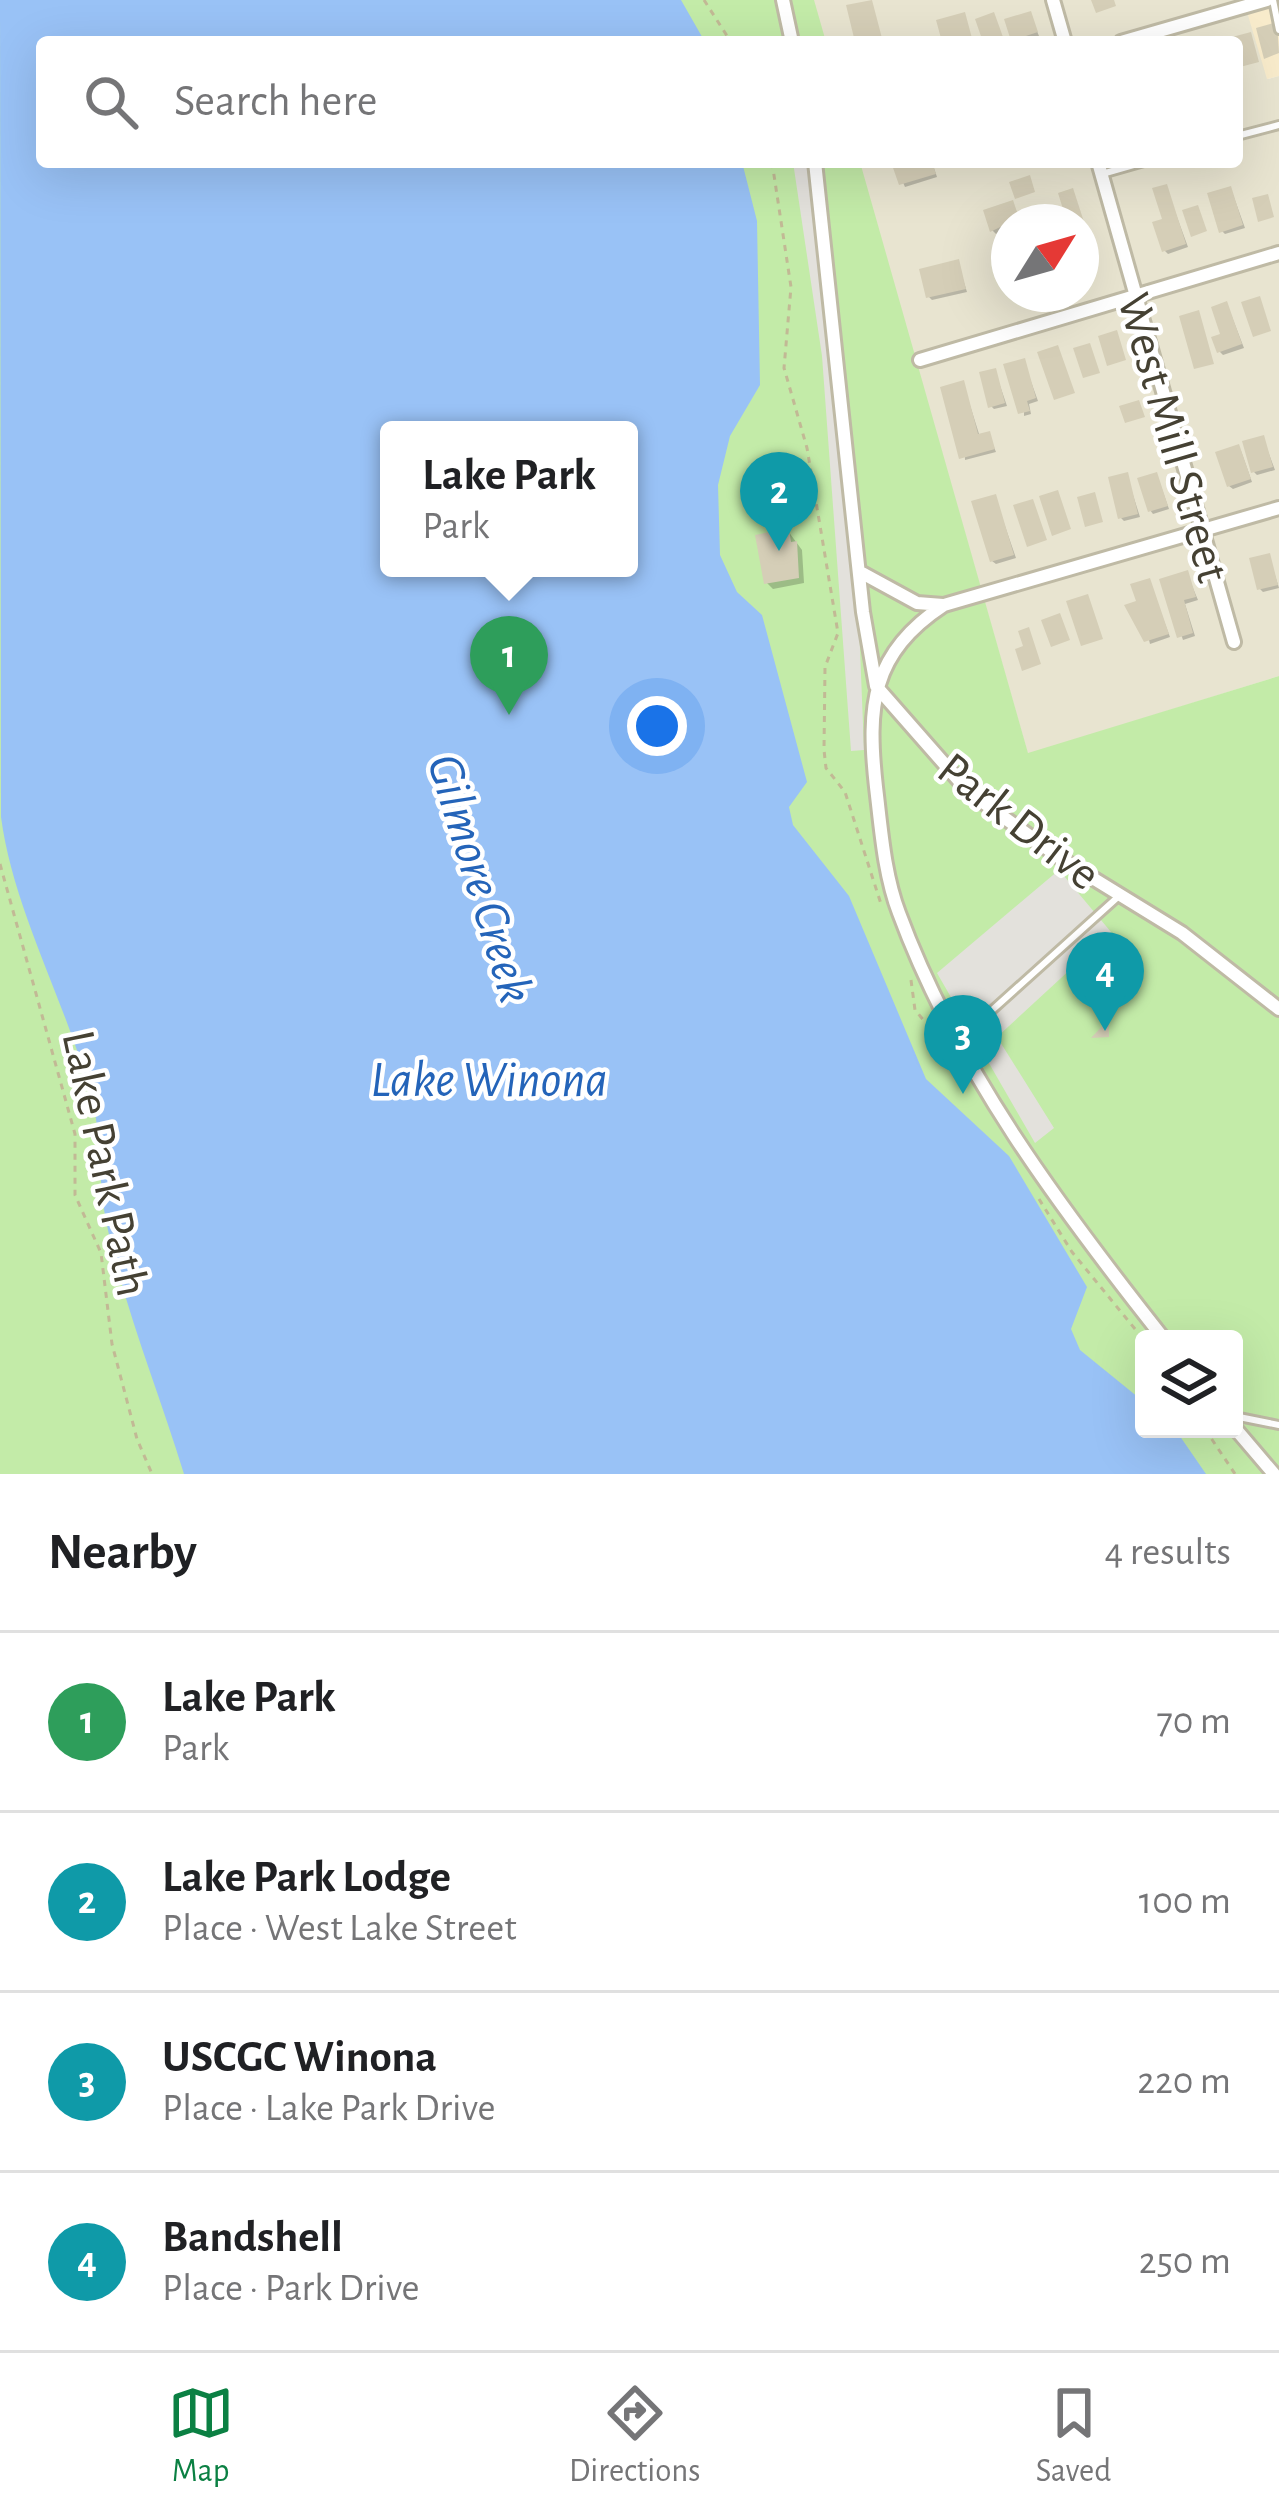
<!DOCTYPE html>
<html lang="en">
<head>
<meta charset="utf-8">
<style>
	body { margin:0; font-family:"Alegreya Sans",sans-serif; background:#f6f6f6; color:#202124 }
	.controls { position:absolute; right:36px; bottom:36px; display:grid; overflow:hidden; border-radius:12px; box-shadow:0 12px 48px #0002 }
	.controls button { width:108px; height:108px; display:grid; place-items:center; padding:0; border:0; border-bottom:3px solid #e0e0e0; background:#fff; color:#202124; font:60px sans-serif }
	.compass { position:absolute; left:991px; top:204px; width:108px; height:108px; border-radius:50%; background:#fff; box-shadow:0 12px 48px #0002; rotate:53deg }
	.you { position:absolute; left:657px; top:726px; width:42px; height:42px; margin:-30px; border:9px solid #fff; border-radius:50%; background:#1a73e8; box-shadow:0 0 0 18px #1a73e833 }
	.badge { display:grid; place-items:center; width:78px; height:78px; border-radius:50%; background:#0b8043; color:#fff; font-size:39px; font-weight:700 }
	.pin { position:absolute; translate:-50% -99px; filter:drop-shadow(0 3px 6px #0008) }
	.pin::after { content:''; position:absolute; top:63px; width:42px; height:36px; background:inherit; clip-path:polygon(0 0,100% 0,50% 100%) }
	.popup { position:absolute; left:380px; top:421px; width:258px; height:156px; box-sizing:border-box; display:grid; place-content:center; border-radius:12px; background:#fff; filter:drop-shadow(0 3px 9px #0005); font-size:39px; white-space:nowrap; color:#757577 }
	.popup b { font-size:45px; color:#202124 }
	.popup::after { content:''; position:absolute; left:50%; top:100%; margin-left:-24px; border:24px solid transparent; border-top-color:#fff }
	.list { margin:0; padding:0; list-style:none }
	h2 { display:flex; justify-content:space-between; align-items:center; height:156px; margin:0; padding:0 48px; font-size:51px }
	h2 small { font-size:39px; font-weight:400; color:#757577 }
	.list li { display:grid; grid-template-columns:78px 1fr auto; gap:36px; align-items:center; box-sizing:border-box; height:180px; padding:0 48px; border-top:3px solid #e0e0e0 }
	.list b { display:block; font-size:45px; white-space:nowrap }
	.list p { margin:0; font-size:39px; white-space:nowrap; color:#757577 }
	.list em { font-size:39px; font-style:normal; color:#757577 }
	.icon { flex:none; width:66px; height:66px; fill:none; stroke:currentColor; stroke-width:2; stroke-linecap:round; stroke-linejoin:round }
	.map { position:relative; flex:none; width:1279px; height:1474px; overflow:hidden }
	.search { position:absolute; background:#fff; box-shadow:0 12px 48px #0002; left:36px; right:36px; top:36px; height:132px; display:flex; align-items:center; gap:30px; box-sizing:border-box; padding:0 42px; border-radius:12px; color:#757577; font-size:45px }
	.sheet { height:876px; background:#fff }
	nav { display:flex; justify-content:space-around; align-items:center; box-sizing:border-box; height:168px; border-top:3px solid #e0e0e0; background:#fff; font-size:33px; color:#757577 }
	nav a { display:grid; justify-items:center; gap:6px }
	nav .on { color:#0b8043 }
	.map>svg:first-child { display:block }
</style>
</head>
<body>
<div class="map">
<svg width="1279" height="1474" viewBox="0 0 1279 1474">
	<rect width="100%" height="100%" fill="#f3f1e3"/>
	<path fill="#e8e4d0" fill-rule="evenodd" d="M813,0H1279L1248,12L1268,79L1279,76V676L1028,754L859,162H1237V42H825ZM1009,222H1081V294H1009Z"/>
	<path fill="#f8ebcb" d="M1279,2V76L1267,79L1247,12Z"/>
	<path fill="#c3eba8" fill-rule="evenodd" d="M0,0H814L826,42H42V162H860L1028,753L1279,676V1474H0ZM389,430H629V568H389ZM1144,1339H1234V1429H1144Z"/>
	<path fill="#e3e1dc" d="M793,162H806L827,295L858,598L864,750L851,751L822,356Z
		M1059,870L1111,932L997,1037L1054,1128L1035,1143L937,973Z"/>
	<path fill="#99c2f6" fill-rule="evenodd" d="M0,0H681L705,42H42V162H742L757,221L760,385L730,436L718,485L720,555L737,592L762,615L807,782L789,807L793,825L849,896L926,1079L1009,1156L1087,1287L1071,1329L1080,1350L1144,1402V1429H1175L1206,1474H184C158,1389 124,1308 106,1221C98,1183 102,1141 93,1103C69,1007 14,914 1,817ZM389,430H629V568H389Z"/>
	<path fill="#0003" d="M1030,14L1039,36L1016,42L1013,39Z
		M894,162L933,165L937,177L905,187Z
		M1166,187L1188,247L1168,254L1164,250Z
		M1231,189L1245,228L1225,234L1222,231Z
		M1013,204L1021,222H1009L996,234L992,230Z
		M958,263L967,292L932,300L929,297Z
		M1227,304L1244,348L1223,355L1219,351Z
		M1024,362L1038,401L1029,404L1031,414L1024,416Z
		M995,371L1007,406L994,409L991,406Z
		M963,383L980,437L989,435L996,452L965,460Z
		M1263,438L1275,470L1257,475L1254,472Z
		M1241,451L1252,482L1233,489L1229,486Z
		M1157,475L1169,509L1153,514L1150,510Z
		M1127,476L1140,517L1124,521L1121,518Z
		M995,497L1016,558L996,564L992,561Z
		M788,531L802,550L804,583L773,589L767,583Z
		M1269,556L1279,588L1263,592L1260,589Z
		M1187,574L1198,600L1185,604L1195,636L1183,640L1163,581Z
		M1149,581L1170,637L1150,644L1140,603Z"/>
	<path fill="#d5ceb7" d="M872,0L883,42H855L846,5Z
		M1091,0H1114L1116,6L1096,13Z
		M1031,11L1038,32L1011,41L1004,19Z
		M965,12L973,42H942L936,20Z
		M994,12L1003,37L983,42L975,19Z
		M1277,22L1279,53L1264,59L1256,28Z
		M1251,32L1259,62L1240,67L1232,37Z
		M891,162H932L936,174L899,185Z
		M1030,175L1035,192L1015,199L1009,182Z
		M1167,184L1186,244L1162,252L1152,222L1162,219L1152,188Z
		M1231,186L1243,225L1219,233L1207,193Z
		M1073,188L1084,222H1067L1058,193Z
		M1268,194L1274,217L1258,222L1252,198Z
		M1013,200L1019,218L990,232L983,210Z
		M1198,205L1207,231L1191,237L1182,210Z
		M1089,244L1094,265L1081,268V245Z
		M959,259L966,289L926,298L919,269Z
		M1260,296L1271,331L1253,337L1241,302Z
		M1227,301L1242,344L1217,353L1211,337L1220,334L1211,307Z
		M1199,310L1214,364L1194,369L1179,316Z
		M1117,330L1126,360L1107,366L1098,336Z
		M1090,343L1100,373L1083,378L1073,348Z
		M1058,345L1075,393L1054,400L1037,352Z
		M1025,358L1036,398L1027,401L1030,411L1018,414L1003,364Z
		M996,368L1005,403L988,408L979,372Z
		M964,380L978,434L990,431L995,449L959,459L940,387Z
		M1139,400L1145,417L1125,423L1119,406Z
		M1264,435L1273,467L1251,473L1242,441Z
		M1239,444L1251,479L1227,487L1215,452Z
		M1128,472L1138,514L1118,519L1108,477Z
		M1157,472L1168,506L1148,512L1137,478Z
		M1058,490L1071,529L1052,536L1039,496Z
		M1095,492L1103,522L1085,527L1077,497Z
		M996,494L1014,555L990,562L971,501Z
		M1033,499L1047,540L1027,547L1013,505Z
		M789,528L791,542L797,541L799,578L764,584L755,535Z
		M1270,553L1278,585L1257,590L1249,558Z
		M1188,570L1196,597L1184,600L1193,633L1177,638L1159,579Z
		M1150,578L1169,634L1144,642L1124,605L1136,601L1130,584Z
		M1088,594L1103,639L1081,646L1066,601Z
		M1060,613L1070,640L1051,647L1041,620Z
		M1029,627L1041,664L1022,671L1015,649L1023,646L1018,631Z
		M1109,1019V1037L1091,1038Z"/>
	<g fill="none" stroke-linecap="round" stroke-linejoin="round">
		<defs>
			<path id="lane" d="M1273,0L1279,30
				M1237,136L1279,125
				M1102,174L1144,162
				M959,1040L1119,896
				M1234,1416L1279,1425"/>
			<path id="street" d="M783,0L792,42
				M1053,0L1065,42
				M1121,42L1267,0
				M815,162L863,612L876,686L969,792L1060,858L1182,933L1279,1009
				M1098,162L1234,642
				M920,360L1279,253
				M862,573L917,603L943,605
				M1164,1339C1061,1209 957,1070 899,913C884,874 881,828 876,787C867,706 871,653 944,605L1279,508
				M1234,1427L1274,1474"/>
		</defs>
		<use href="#lane" stroke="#bfbaa5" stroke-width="12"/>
		<use href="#street" stroke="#bfbaa5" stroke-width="18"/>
		<path stroke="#c2b995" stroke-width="3" stroke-dasharray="6 6" stroke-linecap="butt" d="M704,0L731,42
			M772,162L791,287L784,368L807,448L838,633L825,667L824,750L826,768L845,792L881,904
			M0,864L75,1134V1195L101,1253L112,1344L137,1439L152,1474
			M911,980L915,1010L943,1043
			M1039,1199L1072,1252L1144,1340
			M1205,1429L1235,1474"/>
		<use href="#lane" stroke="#fff" stroke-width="6"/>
		<use href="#street" stroke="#fff" stroke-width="12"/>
	</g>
	<g text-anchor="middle" stroke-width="9" stroke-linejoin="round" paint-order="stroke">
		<g font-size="48" fill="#454133" stroke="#fff">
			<text transform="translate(1175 437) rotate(74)" y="17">West Mill Street</text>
			<text transform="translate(1020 820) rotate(38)" y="17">Park Drive</text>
			<text transform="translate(107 1163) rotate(78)" y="17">Lake Park Path</text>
		</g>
		<g font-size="51" font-style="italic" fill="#2464b9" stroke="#fff">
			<text transform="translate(482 878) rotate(73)" y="18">Gilmore Creek</text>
			<text x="489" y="1096">Lake Winona</text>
		</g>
	</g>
</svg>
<div class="controls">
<button><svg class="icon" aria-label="layers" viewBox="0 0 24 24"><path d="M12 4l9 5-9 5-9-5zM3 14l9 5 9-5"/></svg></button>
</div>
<svg class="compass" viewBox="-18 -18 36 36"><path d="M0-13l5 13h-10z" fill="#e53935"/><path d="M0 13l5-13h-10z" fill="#757577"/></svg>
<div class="you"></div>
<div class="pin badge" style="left:509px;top:715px;background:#2e9e5b">1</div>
<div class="popup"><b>Lake Park</b>Park</div>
<div class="pin badge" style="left:779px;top:551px;background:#0f9aa8">2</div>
<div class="pin badge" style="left:963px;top:1094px;background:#0f9aa8">3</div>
<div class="pin badge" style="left:1105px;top:1031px;background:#0f9aa8">4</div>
<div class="search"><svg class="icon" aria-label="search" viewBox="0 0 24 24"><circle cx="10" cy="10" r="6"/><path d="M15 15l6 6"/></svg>Search here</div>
</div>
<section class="sheet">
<h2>Nearby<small>4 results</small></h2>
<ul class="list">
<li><span class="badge" style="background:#2e9e5b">1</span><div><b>Lake Park</b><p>Park</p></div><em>70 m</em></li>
<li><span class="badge" style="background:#0f9aa8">2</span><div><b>Lake Park Lodge</b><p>Place · West Lake Street</p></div><em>100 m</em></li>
<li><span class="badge" style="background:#0f9aa8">3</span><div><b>USCGC Winona</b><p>Place · Lake Park Drive</p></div><em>220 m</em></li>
<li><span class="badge" style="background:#0f9aa8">4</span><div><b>Bandshell</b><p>Place · Park Drive</p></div><em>250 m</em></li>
</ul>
</section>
<nav>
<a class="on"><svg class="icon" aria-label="map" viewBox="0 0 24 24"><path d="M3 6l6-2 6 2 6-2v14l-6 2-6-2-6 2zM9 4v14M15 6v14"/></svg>Map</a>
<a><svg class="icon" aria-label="directions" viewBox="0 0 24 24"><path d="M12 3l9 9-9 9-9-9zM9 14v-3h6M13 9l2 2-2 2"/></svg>Directions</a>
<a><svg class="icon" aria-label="saved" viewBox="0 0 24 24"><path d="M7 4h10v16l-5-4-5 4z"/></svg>Saved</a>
</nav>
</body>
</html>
